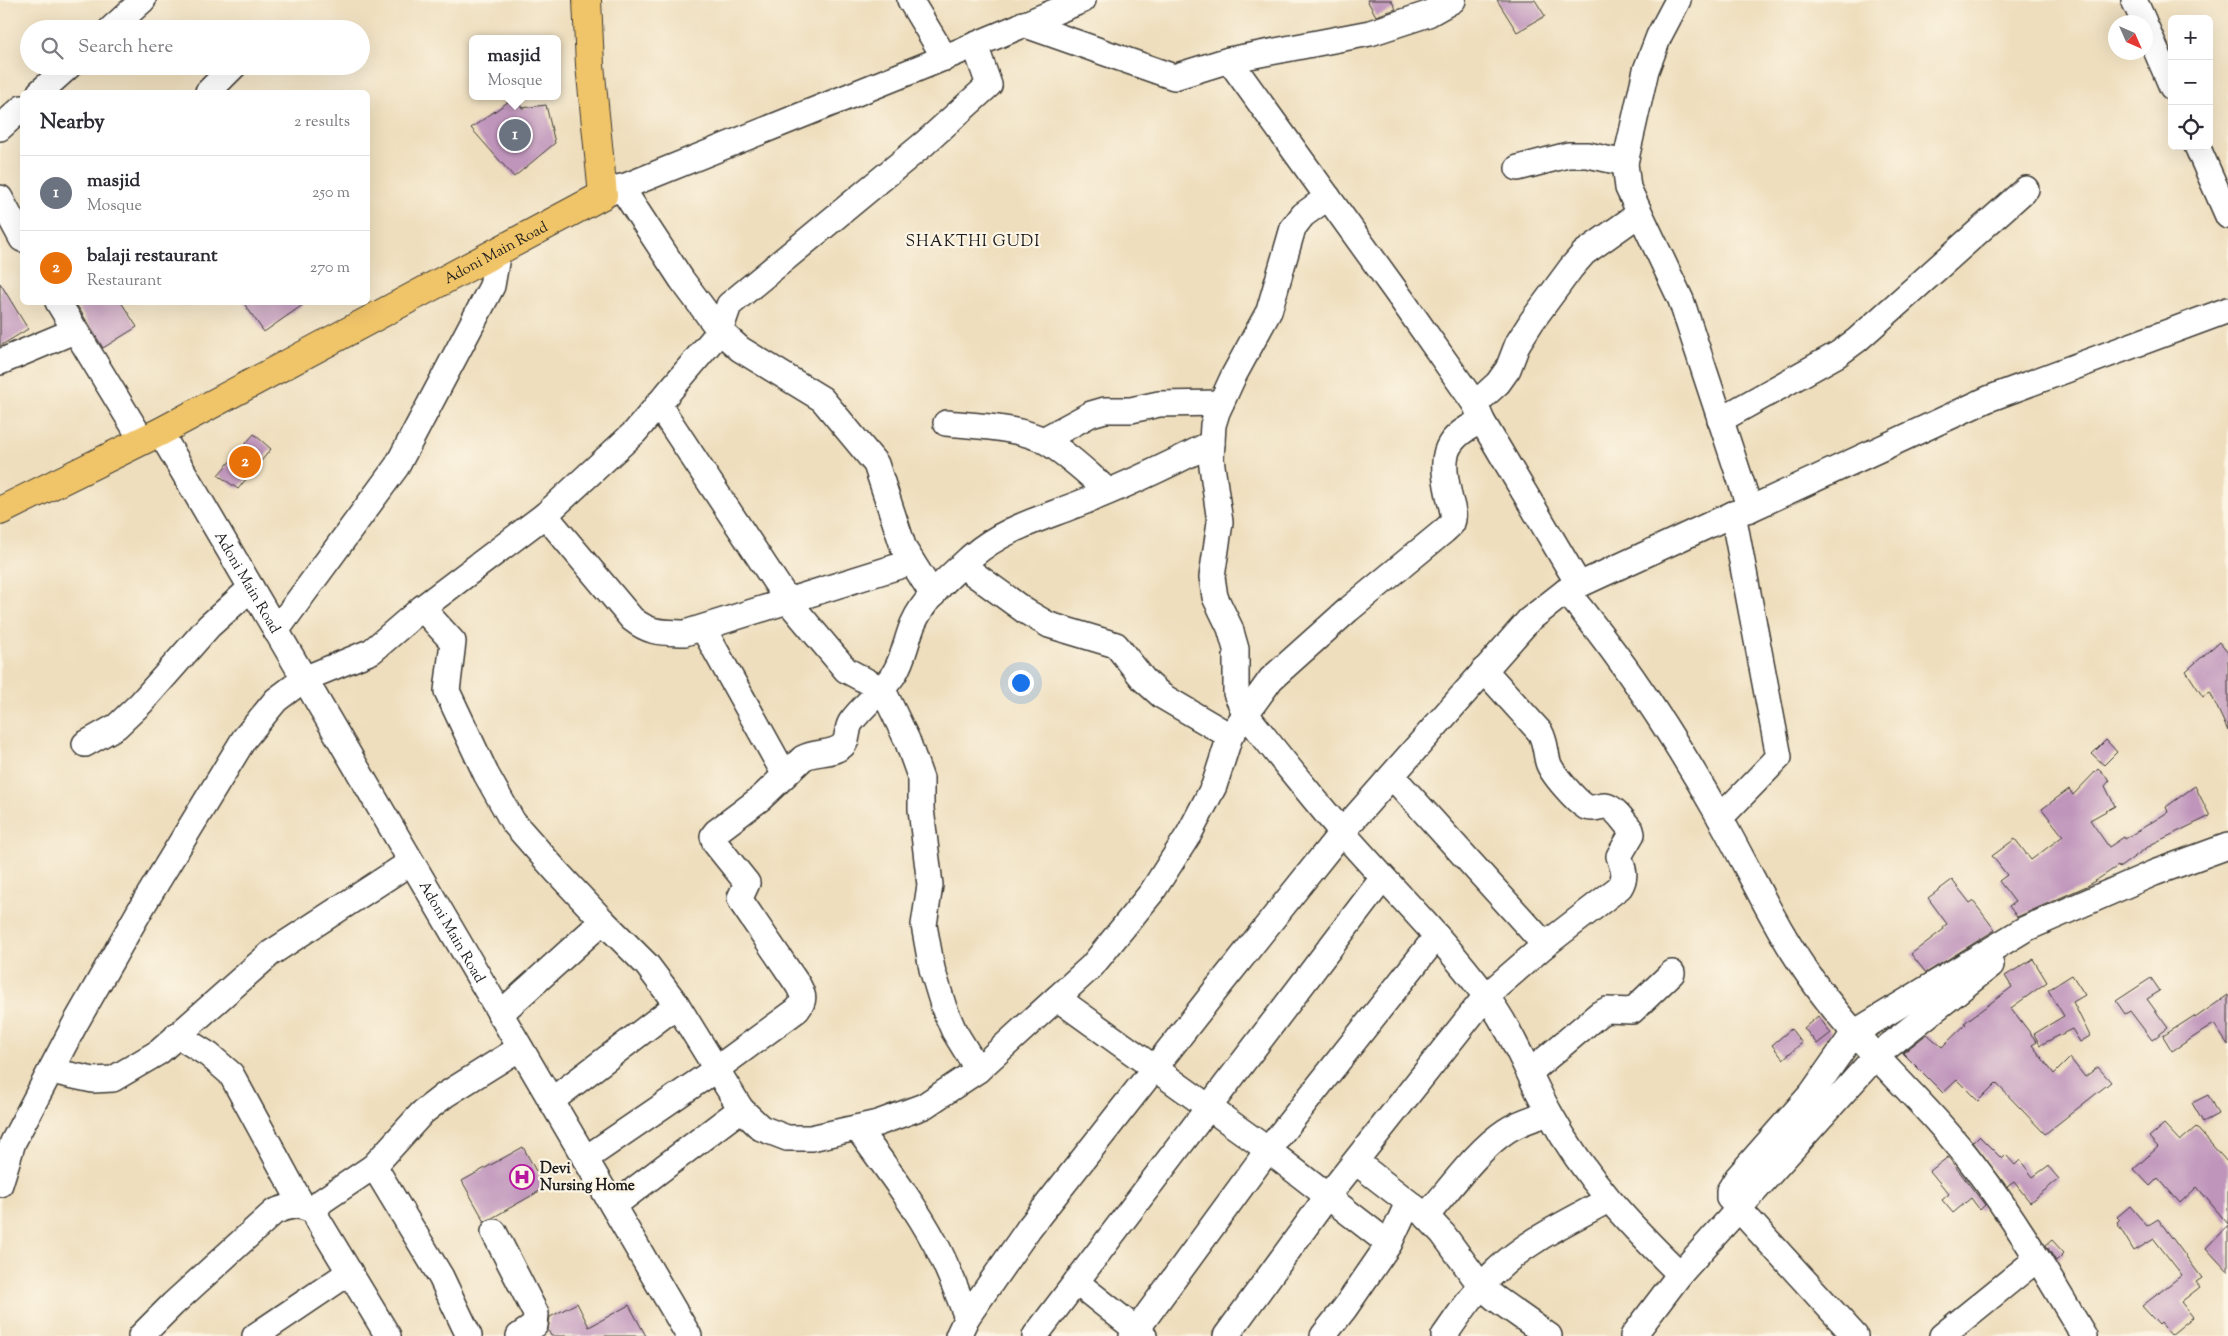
<!DOCTYPE html>
<html lang="en">
<head>
<meta charset="utf-8">
<style>
	body { margin:0; font-family:"Sorts Mill Goudy",serif; background:#f2f2f3; color:#2b2b33 }
	.controls { position:absolute; right:15px; top:15px; display:grid; overflow:hidden; border-radius:8px; box-shadow:0 5px 20px #0002 }
	.controls button { width:45px; height:45px; display:grid; place-items:center; padding:0; border:0; border-bottom:1px solid #e1e1e2; background:#fff; color:#2b2b33; font:25px sans-serif }
	.compass { position:absolute; left:2108px; top:15px; width:45px; height:45px; border-radius:50%; background:#fff; box-shadow:0 5px 20px #0002; rotate:135deg }
	.you { position:absolute; left:1020px; top:682px; width:18px; height:18px; margin:-12px; border:4px solid #fff; border-radius:50%; background:#1a73e8; box-shadow:0 0 0 8px #1a73e833 }
	.badge { display:grid; place-items:center; width:32px; height:32px; border-radius:50%; background:#7c3aed; color:#fff; font-size:16px; font-weight:700 }
	.pin { position:absolute; translate:-50% -50%; border:2px solid #fff; box-shadow:0 1px 5px #0006 }
	.popup { position:absolute; left:469px; top:35px; width:92px; height:65px; box-sizing:border-box; display:grid; place-content:center; border-radius:8px; background:#fff; filter:drop-shadow(0 1px 4px #0005); font-size:16px; white-space:nowrap; color:#7c7c81 }
	.popup b { font-size:19px; color:#2b2b33 }
	.popup::after { content:''; position:absolute; left:50%; top:100%; margin-left:-10px; border:10px solid transparent; border-top-color:#fff }
	.list { margin:0; padding:0; list-style:none }
	h2 { display:flex; justify-content:space-between; align-items:center; height:65px; margin:0; padding:0 20px; font-size:21px }
	h2 small { font-size:16px; font-weight:400; color:#7c7c81 }
	.list li { display:grid; grid-template-columns:32px 1fr auto; gap:15px; align-items:center; box-sizing:border-box; height:75px; padding:0 20px; border-top:1px solid #e1e1e2 }
	.list b { display:block; font-size:19px; white-space:nowrap }
	.list p { margin:0; font-size:16px; white-space:nowrap; color:#7c7c81 }
	.list em { font-size:16px; font-style:normal; color:#7c7c81 }
	.icon { flex:none; width:28px; height:28px; fill:none; stroke:currentColor; stroke-width:2; stroke-linecap:round; stroke-linejoin:round }
	.map { position:relative; flex:none; width:2228px; height:1336px; overflow:hidden }
	.search { position:absolute; background:#fff; box-shadow:0 5px 20px #0002; left:20px; top:20px; width:350px; height:55px; display:flex; align-items:center; gap:12px; box-sizing:border-box; padding:0 18px; border-radius:28px; color:#7c7c81; font-size:19px }
	.panel { position:absolute; background:#fff; box-shadow:0 5px 20px #0002; left:20px; top:90px; width:350px; height:215px; border-radius:8px }
	.map>svg:first-child { display:block }
</style>
</head>
<body>
<div class="map">
<svg width="2228" height="1336" viewBox="0 0 2228 1336">
	<rect width="100%" height="100%" fill="#fcf5e5"/>
	<filter id="ink" filterUnits="userSpaceOnUse"><feTurbulence type="fractalNoise" baseFrequency=".02" numOctaves="2"/><feDisplacementMap in="SourceGraphic" scale="10" xChannelSelector="R" yChannelSelector="G"/><feConvolveMatrix kernelMatrix="1 2 1 2 8 2 1 2 1" color-interpolation-filters="sRGB"/></filter>
	<filter id="wash" filterUnits="userSpaceOnUse"><feTurbulence type="fractalNoise" baseFrequency=".0096" numOctaves="4" result="noise"/><feDisplacementMap in="SourceGraphic" scale="20" xChannelSelector="R" yChannelSelector="G"/><feGaussianBlur stdDeviation="1.12" result="paint"/><feColorMatrix in="noise" values="0 0 0 0 0 0 0 0 0 0 0 0 0 0 0 0 0 1.4 0 .05"/><feComposite in="paint" operator="in"/></filter>
	<g filter="url(#wash)">
		<rect width="100%" height="100%" fill="#eedebd"/>
		<g id="blocks">
			<path fill="#c095bc" d="M1367,0H1391L1396,9L1376,16Z
				M1497,0H1535L1545,16L1517,32Z
				M515,97L522,108L546,105L555,143L514,177L471,128Z
				M0,283L28,329L0,346Z
				M75,302H121L137,327L103,348Z
				M243,302H307L264,332Z
				M254,434L271,449L238,489L218,475Z
				M2219,642L2228,653V731L2210,692L2203,697L2186,671Z
				M2106,740L2117,752L2104,765L2092,754Z
				M2098,769L2110,780L2105,786L2115,806L2090,820L2109,847L2124,837L2125,839L2168,812L2166,807L2195,786L2210,816L2152,844L2119,868L2118,866L2089,885L2017,917L2009,906L2015,902L1999,881L2007,875L1992,856L2015,839L2031,860L2063,836L2042,809L2069,789L2073,795Z
				M1952,880L1970,903L1973,901L1995,930L1926,973L1911,954L1944,929L1943,927L1947,924L1928,898Z
				M2033,959L2047,982L2011,1008L2037,1042L2032,1045L2054,1074L2070,1058L2085,1077L2098,1067L2111,1082L2045,1134L1996,1083L1978,1101L1957,1080L1943,1093L1903,1053L1927,1034L1942,1047L1966,1024L1964,1023L2012,987L2005,976Z
				M2072,975L2085,995L2073,1002L2090,1036L2080,1042L2072,1029L2040,1045L2034,1034L2064,1016L2048,990Z
				M2151,978L2160,991L2147,999L2168,1028L2152,1040L2130,1011L2125,1014L2116,1001Z
				M2228,995V1045L2214,1024L2172,1051L2163,1036L2194,1016L2195,1018Z
				M1818,1016L1831,1033L1817,1044L1804,1028Z
				M1791,1029L1802,1043L1783,1059L1772,1045Z
				M2208,1095L2218,1114L2203,1122L2192,1103Z
				M2164,1124L2180,1141L2196,1127L2228,1163V1224L2197,1187L2180,1203L2158,1178L2150,1186L2134,1169L2158,1147L2149,1137Z
				M1979,1136L2002,1159L2006,1155L2015,1165L2020,1160L2033,1177L2048,1166L2059,1179L2030,1202L2014,1182L2007,1187L1973,1142Z
				M523,1147L545,1188L485,1222L462,1181Z
				M1948,1157L1985,1205L1980,1210L1971,1198L1953,1213L1942,1200L1949,1194L1930,1171Z
				M2130,1206L2147,1226L2158,1219L2202,1278L2196,1282L2200,1287L2181,1302L2193,1317L2171,1335L2161,1323L2159,1325L2142,1306L2182,1275L2154,1239L2134,1251L2117,1223L2120,1220L2117,1217Z
				M2228,1225V1272L2206,1248Z
				M2052,1240L2064,1253L2056,1261L2046,1245Z
				M577,1303L589,1327L629,1305L646,1336H551L548,1330L550,1317Z"/>
		</g>
	</g>
	<g filter="url(#ink)">
		<use href="#blocks" fill-opacity="0" stroke="#3c3934" stroke-width="1"/>
		<g fill="none" stroke-linecap="round" stroke-linejoin="round">
			<defs>
				<g id="minor">
					<path d="M910,0L945,58"/>
					<path d="M1678,0L1659,36L1646,70L1625,163L1628,188L1681,300L1750,509"/>
					<path d="M2134,0L2144,22"/>
					<path d="M1023,24L1174,77L1229,60L1370,33L1428,14L1453,0"/>
					<path d="M2146,27L2172,87"/>
					<path d="M111,29L143,0"/>
					<path d="M1229,60L1400,297L1475,404L1482,421L1579,585"/>
					<path d="M40,92L69,66"/>
					<path d="M208,92L234,66"/>
					<path d="M0,128L22,108"/>
					<path d="M2197,146L2228,216"/>
					<path d="M1518,168L1568,155H1588L1625,163"/>
					<path d="M621,187L682,280L720,331L740,349L822,399L876,464L904,549L933,595"/>
					<path d="M606,194L929,64L1083,0"/>
					<path d="M1328,197L1303,215L1293,228L1269,311L1234,375L1217,412L1213,425L1211,459L1220,522L1212,577L1215,597L1230,628L1236,649V693L1245,713C1277,753 1309,794 1343,833C1390,887 1442,937 1485,995C1513,1031 1528,1075 1550,1114C1585,1178 1629,1224 1680,1274"/>
					<path d="M0,198L22,239"/>
					<path d="M58,302L142,440"/>
					<path d="M0,362L74,331"/>
					<path d="M658,404L788,601L846,670L883,690L907,740L921,779V809L930,885L924,925L932,969L944,1008L954,1031L978,1070"/>
					<path d="M1475,404L1498,383L1508,369L1518,343L1532,321L1571,268L1584,253L1639,214"/>
					<path d="M1720,420L1838,354L1857,340L2026,189"/>
					<path d="M946,423C975,426 1019,427 1045,441C1068,454 1088,474 1108,491"/>
					<path id="s1" d="M160,432L689,1336"/>
					<path d="M1043,440L1091,414L1105,410H1131L1159,404L1221,403"/>
					<path d="M545,515L632,619C651,634 662,632 685,633L912,562"/>
					<path d="M963,566L1025,611L1049,625L1116,645L1144,680L1162,696L1230,736"/>
					<path d="M1566,591C1625,661 1675,738 1720,818C1752,875 1778,935 1818,988C1865,1052 1927,1103 1975,1167C2016,1220 2050,1279 2084,1336"/>
					<path d="M422,608L545,515L635,432L720,331L729,305L925,143L989,85L975,45"/>
					<path d="M703,628L785,775"/>
					<path d="M276,631L397,466L492,286L498,251"/>
					<path d="M85,744L117,726L141,703L209,626L251,588"/>
					<path d="M1392,776L1545,945"/>
					<path d="M1720,818L1779,757L1733,514"/>
					<path d="M1057,998L1268,1150L1389,1244"/>
					<path d="M500,1014L603,921L647,965L677,1005L741,1109L761,1128L787,1138H811L878,1123L924,1106L978,1070L1092,966L1152,892L1189,834L1214,786L1230,736L1271,679L1348,610L1444,531C1446,529 1450,526 1452,523C1455,516 1452,507 1450,500C1441,460 1439,439 1482,421"/>
					<path d="M177,1035L209,1055L231,1074L302,1205"/>
					<path d="M51,1071L93,1080L113,1079L159,1052L271,953L411,862"/>
					<path d="M1530,1072L1599,1014L1607,1010L1632,1011L1672,973"/>
					<path d="M551,1101L677,1005"/>
					<path d="M857,1128C884,1165 913,1202 935,1243C948,1267 957,1292 967,1317"/>
					<path d="M585,1159L715,1070L797,1010C805,1000 804,996 798,985L742,903L740,898L747,883L715,843L713,836L716,832L761,798L803,758C815,751 831,755 842,746C849,740 846,729 851,722C864,704 882,692 894,674C904,658 906,641 913,624C924,598 951,575 972,556C1002,530 1037,520 1073,506C1121,488 1167,466 1212,443"/>
					<path d="M1356,1162L1426,1216L1443,1234L1481,1286L1495,1298L1549,1336"/>
					<path d="M374,1166L441,1277L469,1336"/>
					<path d="M0,1184L13,1142L75,1024L143,905L244,739L276,700L304,679L372,651L422,608L453,642L447,691L486,774L513,822L557,872L603,921"/>
					<path d="M613,1206L741,1109"/>
					<path d="M1426,1216C1449,1190 1477,1150 1506,1131C1519,1122 1535,1118 1549,1113"/>
					<path d="M494,1232L536,1314L535,1325L519,1336"/>
					<path d="M1076,1282L1144,1336"/>
					<path d="M141,1336L173,1304L274,1212C291,1205 299,1203 315,1212"/>
					<path d="M255,1336L350,1272"/>
					<path d="M388,1336L318,1220C315,1211 316,1208 322,1201L374,1166L422,1113L445,1095L520,1048"/>
					<path d="M958,1336L967,1317L1029,1228L1215,991L1342,832L1529,620L1566,591L1733,514L1750,509L1988,399L2228,310"/>
					<path d="M1035,1336L1383,878"/>
					<path d="M1132,1336L1268,1150L1437,936"/>
					<path d="M1226,1336L1327,1197L1486,996L1545,945L1620,887C1627,875 1623,869 1619,856L1632,834L1631,830C1625,823 1615,807 1605,806C1599,806 1593,810 1586,807C1576,801 1551,773 1548,762C1545,751 1546,743 1540,732L1484,670"/>
					<path d="M1323,1336L1345,1308L1389,1244L1408,1203"/>
					<path d="M1444,1336C1460,1313 1476,1289 1497,1270C1528,1240 1570,1221 1608,1200"/>
					<path d="M1633,1336L1680,1274L1876,1056L1991,965"/>
					<path d="M1855,1336L1729,1198V1191L1737,1178L1812,1093L1854,1033L2025,929L2154,873L2228,846"/>
					<path d="M1942,1336L2037,1259"/>
				</g>
				<g id="major">
					<path id="s2" d="M0,511L160,432L603,195L590,65L587,0"/>
				</g>
			</defs>
			<use href="#minor" stroke="#3c3934" stroke-width="28"/>
			<use href="#major" stroke="#3c3934" stroke-width="30"/>
			<use href="#minor" stroke="#fff" stroke-width="25"/>
			<use href="#major" stroke="#f0c469" stroke-width="28"/>
		</g>
	</g>
	<defs>
		<symbol id="hospital-ring" viewBox="-11 -11 22 22"><circle r="9.5" fill="#fcf5e5" stroke="#b5179e" stroke-width="1.5"/><path d="M-5-5h3v3.5h4V-5h3V5h-3V1.5h-4V5h-3Z" fill="#b5179e"/></symbol>
	</defs>
	<g fill-rule="evenodd">
		<use href="#hospital-ring" x="508" y="1163" width="28" height="28"/>
	</g>
	<g text-anchor="middle" stroke-width="4.5" stroke-linejoin="round" paint-order="stroke">
		<g font-size="15" fill="#1c1c1c" stroke="#fcf5e5">
			<text dy="5" stroke="none"><textPath href="#s2" startOffset="559">Adoni Main Road</textPath></text>
			<text dy="5" stroke="none"><textPath href="#s1" startOffset="174">Adoni Main Road</textPath></text>
			<text dy="5" stroke="none"><textPath href="#s1" startOffset="579">Adoni Main Road</textPath></text>
		</g>
		<g font-size="15" font-weight="bold" fill="#1c1c1c" stroke="#fcf5e5" text-anchor="start">
			<text x="540" y="1173">Devi<tspan x="540" dy="17">Nursing Home</tspan></text>
		</g>
		<g font-size="16" letter-spacing="1" fill="#1c1c1c" stroke="#fcf5e5">
			<text x="973" y="246">SHAKTHI GUDI</text>
		</g>
	</g>
</svg>
<div class="controls">
<button>+</button>
<button>−</button>
<button><svg class="icon" aria-label="locate" viewBox="0 0 24 24"><circle cx="12" cy="12" r="6"/><path d="M12 2v4M12 18v4M2 12h4M18 12h4"/></svg></button>
</div>
<svg class="compass" viewBox="-18 -18 36 36"><path d="M0-13l5 13h-10z" fill="#e53935"/><path d="M0 13l5-13h-10z" fill="#7c7c81"/></svg>
<div class="you"></div>
<div class="pin badge" style="left:515px;top:135px;background:#6b7280">1</div>
<div class="popup"><b>masjid</b>Mosque</div>
<div class="pin badge" style="left:245px;top:462px;background:#e8710a">2</div>
<div class="search"><svg class="icon" aria-label="search" viewBox="0 0 24 24"><circle cx="10" cy="10" r="6"/><path d="M15 15l6 6"/></svg>Search here</div>
<section class="panel">
<h2>Nearby<small>2 results</small></h2>
<ul class="list">
<li><span class="badge" style="background:#6b7280">1</span><div><b>masjid</b><p>Mosque</p></div><em>250 m</em></li>
<li><span class="badge" style="background:#e8710a">2</span><div><b>balaji restaurant</b><p>Restaurant</p></div><em>270 m</em></li>
</ul>
</section>
</div>
</body>
</html>
